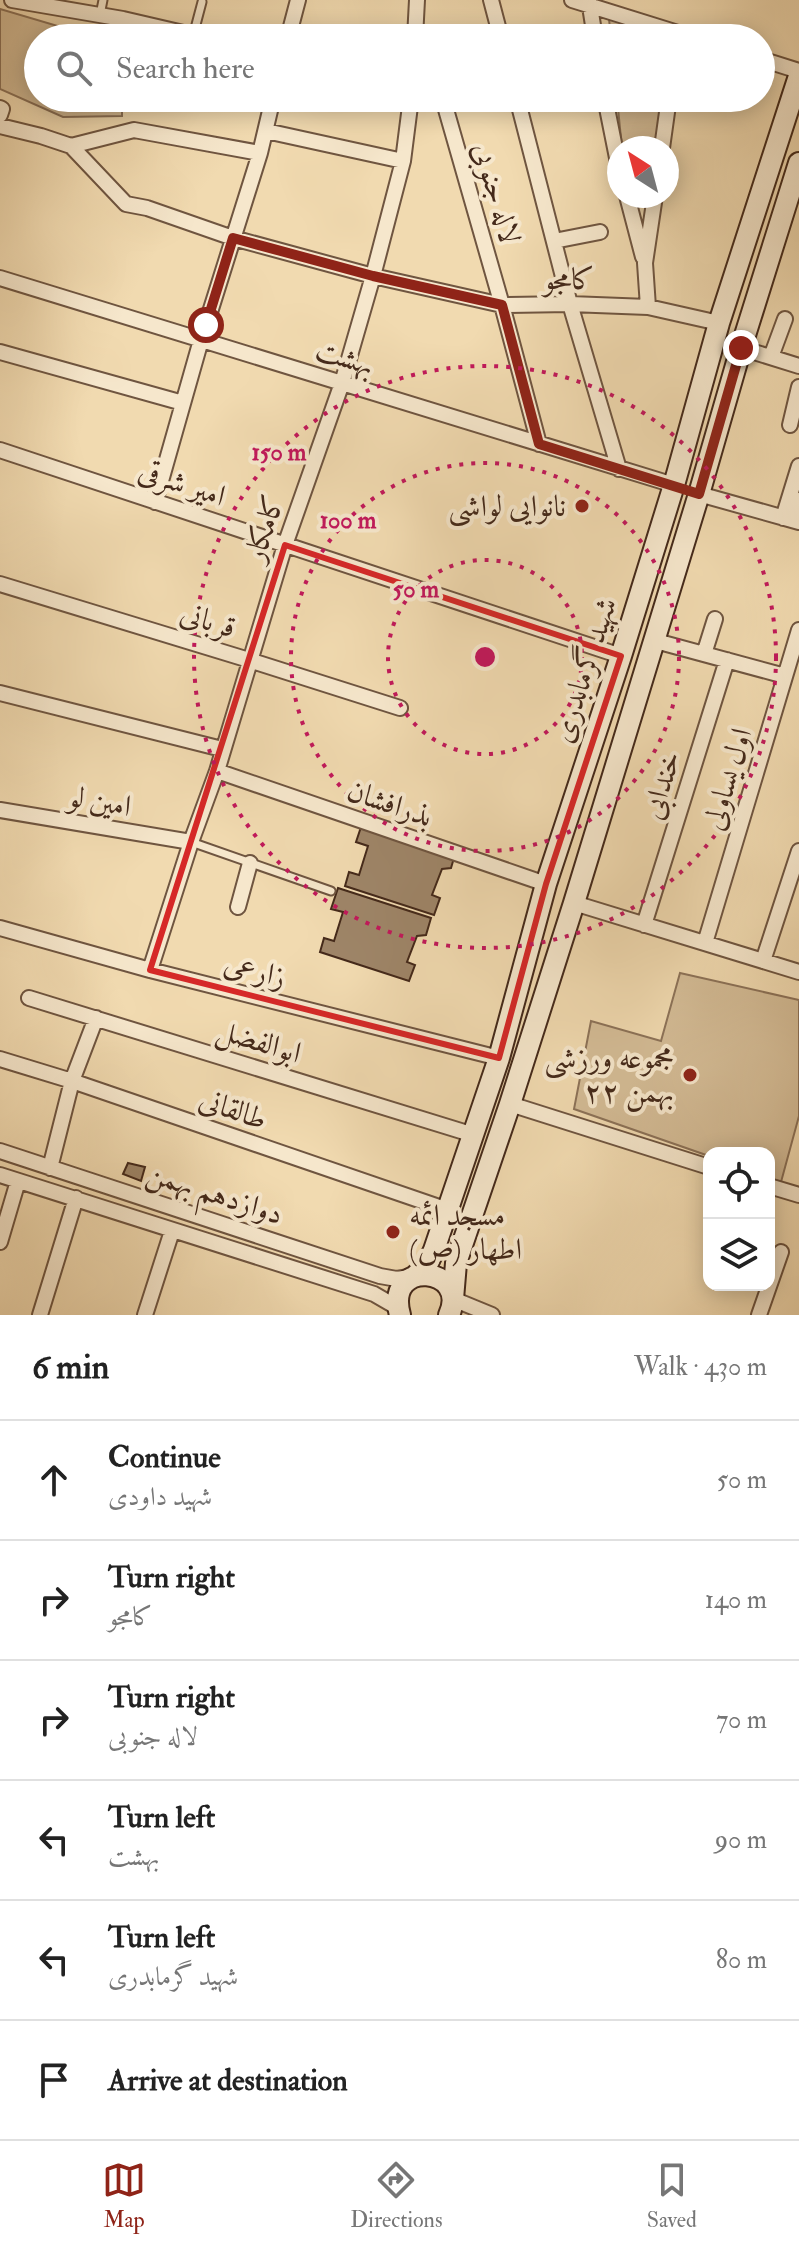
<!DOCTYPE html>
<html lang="en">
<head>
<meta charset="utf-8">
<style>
	body { margin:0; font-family:"IM FELL Double Pica",Amiri,serif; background:#f2f2f2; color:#222 }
	.controls { position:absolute; right:24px; bottom:24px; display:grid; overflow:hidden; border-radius:16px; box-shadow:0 4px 20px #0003 }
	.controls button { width:72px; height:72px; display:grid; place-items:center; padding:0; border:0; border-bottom:2px solid #e0e0e0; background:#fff; color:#222; font:40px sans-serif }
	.compass { position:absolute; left:607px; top:136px; width:72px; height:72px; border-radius:50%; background:#fff; box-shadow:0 4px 20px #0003; rotate:324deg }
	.stop { position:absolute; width:24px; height:24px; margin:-18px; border:6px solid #8f2418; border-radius:50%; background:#fff }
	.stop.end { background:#8f2418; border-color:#fff; box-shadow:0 2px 8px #0008 }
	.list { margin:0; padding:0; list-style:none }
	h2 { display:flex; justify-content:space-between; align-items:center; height:104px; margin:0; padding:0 32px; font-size:34px }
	h2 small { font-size:26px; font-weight:400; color:#767676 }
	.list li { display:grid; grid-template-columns:52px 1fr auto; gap:24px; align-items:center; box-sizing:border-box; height:120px; padding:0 32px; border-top:2px solid #e0e0e0 }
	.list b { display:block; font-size:30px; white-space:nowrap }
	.list p { margin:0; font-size:26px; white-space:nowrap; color:#767676 }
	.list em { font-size:26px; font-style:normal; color:#767676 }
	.icon { flex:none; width:44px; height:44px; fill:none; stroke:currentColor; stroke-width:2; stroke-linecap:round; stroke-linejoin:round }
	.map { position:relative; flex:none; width:799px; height:1315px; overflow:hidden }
	.search { position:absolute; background:#fff; box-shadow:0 4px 20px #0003; left:24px; right:24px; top:24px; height:88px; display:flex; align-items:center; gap:20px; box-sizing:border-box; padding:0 28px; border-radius:44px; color:#767676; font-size:30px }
	.sheet { height:824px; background:#fff }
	nav { display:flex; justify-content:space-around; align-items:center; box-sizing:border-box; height:112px; border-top:2px solid #e0e0e0; background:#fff; font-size:22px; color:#767676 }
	nav a { display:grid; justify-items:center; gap:4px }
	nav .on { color:#8f2418 }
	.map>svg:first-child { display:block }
</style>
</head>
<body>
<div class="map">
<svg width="799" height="1315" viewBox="0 0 799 1315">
	<rect width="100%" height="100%" fill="#f1dab0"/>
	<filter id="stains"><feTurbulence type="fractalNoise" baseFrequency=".0025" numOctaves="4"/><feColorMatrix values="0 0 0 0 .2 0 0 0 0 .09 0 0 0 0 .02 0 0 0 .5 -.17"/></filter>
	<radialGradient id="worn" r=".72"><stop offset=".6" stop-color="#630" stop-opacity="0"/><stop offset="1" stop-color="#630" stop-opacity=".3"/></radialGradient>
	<path fill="#d4bc96" stroke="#8c7258" stroke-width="2" d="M0,9L98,38H38V98H122V116L63,117L0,89Z
		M609,19L670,38H611Z
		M617,98H662L656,148H622Z
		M680,973L799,1000V1116L781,1182L769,1178V1153H709V1156L574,1109L591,1021L661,1041Z"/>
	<path fill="#9e8568" stroke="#44291a" stroke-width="2" d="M363,821L456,851L451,868L442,869L432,895L440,898L434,915L345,886L349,872L359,875L368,846L356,842Z
		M338,888L431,918L426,935L417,936L407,962L415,965L409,981L320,952L324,938L334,941L343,912L331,909Z
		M128,1163L145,1167L141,1181L123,1174Z"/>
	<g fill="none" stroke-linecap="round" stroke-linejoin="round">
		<defs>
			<path id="lane" d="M100,15L103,0
				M193,36L202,2
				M191,842L331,891"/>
			<path id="street" d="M12,0L123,19L205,38
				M491,0L501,38
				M572,0L694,38
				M589,0L595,38
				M288,38L298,0
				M415,38L417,0
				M761,59L799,71
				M439,98L445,106L502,305L539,444
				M517,98L570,304L619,469
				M605,98L619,168
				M0,108L2,109L0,115
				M0,126L41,136L71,146L134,130L260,153
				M266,131L403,161
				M71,146L126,204L147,208L233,238L373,276L502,305L570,304L648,307L719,323
				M662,148L669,98
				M627,196L643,257
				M554,241L600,232
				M0,278L674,485
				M648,307L645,263L655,196
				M206,325L260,153L273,98
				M741,348L799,366
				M0,352L183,403
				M771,357L785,319
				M790,425L799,387
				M0,450L621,656
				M699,494L799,522
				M155,502L201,340
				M783,518L799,466
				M793,520L799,500
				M0,584L249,660L400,708
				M652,640L785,676
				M704,654L715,619
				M0,693L222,749
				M217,771L546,884
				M0,810L191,842
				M574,903L799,972
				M238,907L250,863
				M644,925L727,660
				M0,928L150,970L499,1058
				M705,943L799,630
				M763,961L799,851
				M150,970L191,842L217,771L285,545L342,383L373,276L403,161L411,98
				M29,998L474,1135
				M0,1059L72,1081L448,1210
				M510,1104L709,1167
				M0,1151L380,1276L397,1279L415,1276
				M50,1168L72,1081L96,1018
				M0,1175L374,1294L393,1305L400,1314
				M769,1186L799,1195
				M0,1242L18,1181
				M453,1299L492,1315
				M40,1315L76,1198
				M145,1315L172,1231
				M759,1315L781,1252"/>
			<path id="secondary" d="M415,1276L427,1265L434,1250L499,1058L546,884L621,656L674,485L719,323L799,76
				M453,1299L456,1263L510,1104L574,903L699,494L741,348L799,163
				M400,1315C384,1257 471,1267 449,1315"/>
		</defs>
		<use href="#lane" stroke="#6f5540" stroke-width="11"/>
		<use href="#street" stroke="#6f5540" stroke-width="18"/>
		<use href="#secondary" stroke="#44291a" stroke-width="24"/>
		<use href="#lane" stroke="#f6e7cc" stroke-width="7"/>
		<use href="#street" stroke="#f6e7cc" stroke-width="14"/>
		<use href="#secondary" stroke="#f6e7cc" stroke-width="20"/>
	</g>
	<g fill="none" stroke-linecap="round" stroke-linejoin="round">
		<path stroke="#8f2418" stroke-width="10" d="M206,325L233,238L373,276L502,305L539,444L699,494L741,348"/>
	</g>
	<path fill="none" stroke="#d62828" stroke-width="6" stroke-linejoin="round" d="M285,545L621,656L546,884L499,1058L150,970Z"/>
	<g fill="none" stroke="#c2185b" stroke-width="4" stroke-dasharray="4 8">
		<circle cx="485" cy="657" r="97"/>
		<circle cx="485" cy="657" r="194"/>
		<circle cx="485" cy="657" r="291"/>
	</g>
	<g fill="#8f2418" stroke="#f6e7cc" stroke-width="3">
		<circle cx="582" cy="506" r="8"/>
		<circle cx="690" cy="1075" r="8"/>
		<circle cx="393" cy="1232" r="8"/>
	</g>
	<g text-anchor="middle" stroke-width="8" stroke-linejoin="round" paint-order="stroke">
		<g font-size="30" fill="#44291a" stroke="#f6e7cc">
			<text transform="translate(497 193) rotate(74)" y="10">لاله جنوبی</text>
			<text x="569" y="289">کامجو</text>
			<text transform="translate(345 357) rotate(17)" y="10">بهشت</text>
			<text transform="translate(182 483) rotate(18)" y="10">امیر شرقی</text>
			<text transform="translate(264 528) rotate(-71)" y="10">کامکار</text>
			<text transform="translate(208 620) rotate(17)" y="10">قربانی</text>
			<text transform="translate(584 670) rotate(-72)" y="10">شهید گرمابدری</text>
			<text transform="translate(727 779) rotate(-73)" y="10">اول یساولی</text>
			<text transform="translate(661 785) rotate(-73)" y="10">خندابی</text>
			<text transform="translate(100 801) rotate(10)" y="10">امین لو</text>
			<text transform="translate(390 803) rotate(19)" y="10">بذرافشان</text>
			<text transform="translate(255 970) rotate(14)" y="10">زارعی</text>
			<text transform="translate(259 1041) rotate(17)" y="10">ابوالفضل</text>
			<text transform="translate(233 1109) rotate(19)" y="10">طالقانی</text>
			<text transform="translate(215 1193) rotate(18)" y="10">دوازدهم بهمن</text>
		</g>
		<g font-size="30" fill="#44291a" stroke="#f6e7cc" text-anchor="end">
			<text x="566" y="516">نانوایی لواشی</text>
			<text x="674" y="1068">مجموعه ورزشی<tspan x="674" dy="34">۲۲ بهمن</tspan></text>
			<text x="409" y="1225" text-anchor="start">مسجد ائمه<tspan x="409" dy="34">اطهار (ص)</tspan></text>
		</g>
	</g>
	<circle cx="485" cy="657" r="12" fill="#c2185b" stroke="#f6e7cc" stroke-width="4"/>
	<g font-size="24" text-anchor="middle" font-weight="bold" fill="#c2185b" stroke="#f6e7cc" stroke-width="8" stroke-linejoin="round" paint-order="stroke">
		<text x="279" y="460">150 m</text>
		<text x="348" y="528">100 m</text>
		<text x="416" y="597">50 m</text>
	</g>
	<rect width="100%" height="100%" filter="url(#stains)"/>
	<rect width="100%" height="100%" fill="url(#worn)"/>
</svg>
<div class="controls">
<button><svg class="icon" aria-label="locate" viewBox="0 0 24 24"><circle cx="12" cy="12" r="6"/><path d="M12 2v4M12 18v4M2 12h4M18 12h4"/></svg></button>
<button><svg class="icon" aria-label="layers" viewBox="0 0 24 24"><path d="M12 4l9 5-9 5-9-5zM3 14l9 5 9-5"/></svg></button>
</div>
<svg class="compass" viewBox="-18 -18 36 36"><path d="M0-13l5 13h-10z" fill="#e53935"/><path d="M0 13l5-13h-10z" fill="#767676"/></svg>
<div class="stop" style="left:206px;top:325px"></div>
<div class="stop end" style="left:741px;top:348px"></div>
<div class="search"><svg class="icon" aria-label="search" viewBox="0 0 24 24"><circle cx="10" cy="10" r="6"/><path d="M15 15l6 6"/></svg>Search here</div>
</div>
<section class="sheet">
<h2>6 min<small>Walk · 430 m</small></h2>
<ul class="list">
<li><svg class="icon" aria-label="ahead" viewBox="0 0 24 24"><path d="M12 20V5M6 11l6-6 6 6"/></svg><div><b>Continue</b><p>شهید داودی</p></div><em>50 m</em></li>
<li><svg class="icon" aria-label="right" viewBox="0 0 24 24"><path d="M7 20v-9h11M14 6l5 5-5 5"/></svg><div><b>Turn right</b><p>کامجو</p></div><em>140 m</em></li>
<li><svg class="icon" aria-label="right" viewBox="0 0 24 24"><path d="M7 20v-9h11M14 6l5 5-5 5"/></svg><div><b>Turn right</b><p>لاله جنوبی</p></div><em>70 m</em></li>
<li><svg class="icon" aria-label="left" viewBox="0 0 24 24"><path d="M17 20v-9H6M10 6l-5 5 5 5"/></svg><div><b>Turn left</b><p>بهشت</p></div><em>90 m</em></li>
<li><svg class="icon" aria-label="left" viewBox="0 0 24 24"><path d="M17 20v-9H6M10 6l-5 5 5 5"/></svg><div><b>Turn left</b><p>شهید گرمابدری</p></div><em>80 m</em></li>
<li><svg class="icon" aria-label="arrive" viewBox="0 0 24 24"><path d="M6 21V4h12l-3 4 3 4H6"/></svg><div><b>Arrive at destination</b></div></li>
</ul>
</section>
<nav>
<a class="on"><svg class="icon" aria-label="map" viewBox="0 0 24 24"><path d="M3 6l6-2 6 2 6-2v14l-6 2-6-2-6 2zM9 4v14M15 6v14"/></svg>Map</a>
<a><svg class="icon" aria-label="directions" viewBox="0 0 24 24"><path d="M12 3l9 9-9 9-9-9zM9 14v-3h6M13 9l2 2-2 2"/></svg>Directions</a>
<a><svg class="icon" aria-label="saved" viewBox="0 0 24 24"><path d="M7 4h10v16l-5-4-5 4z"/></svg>Saved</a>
</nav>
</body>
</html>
